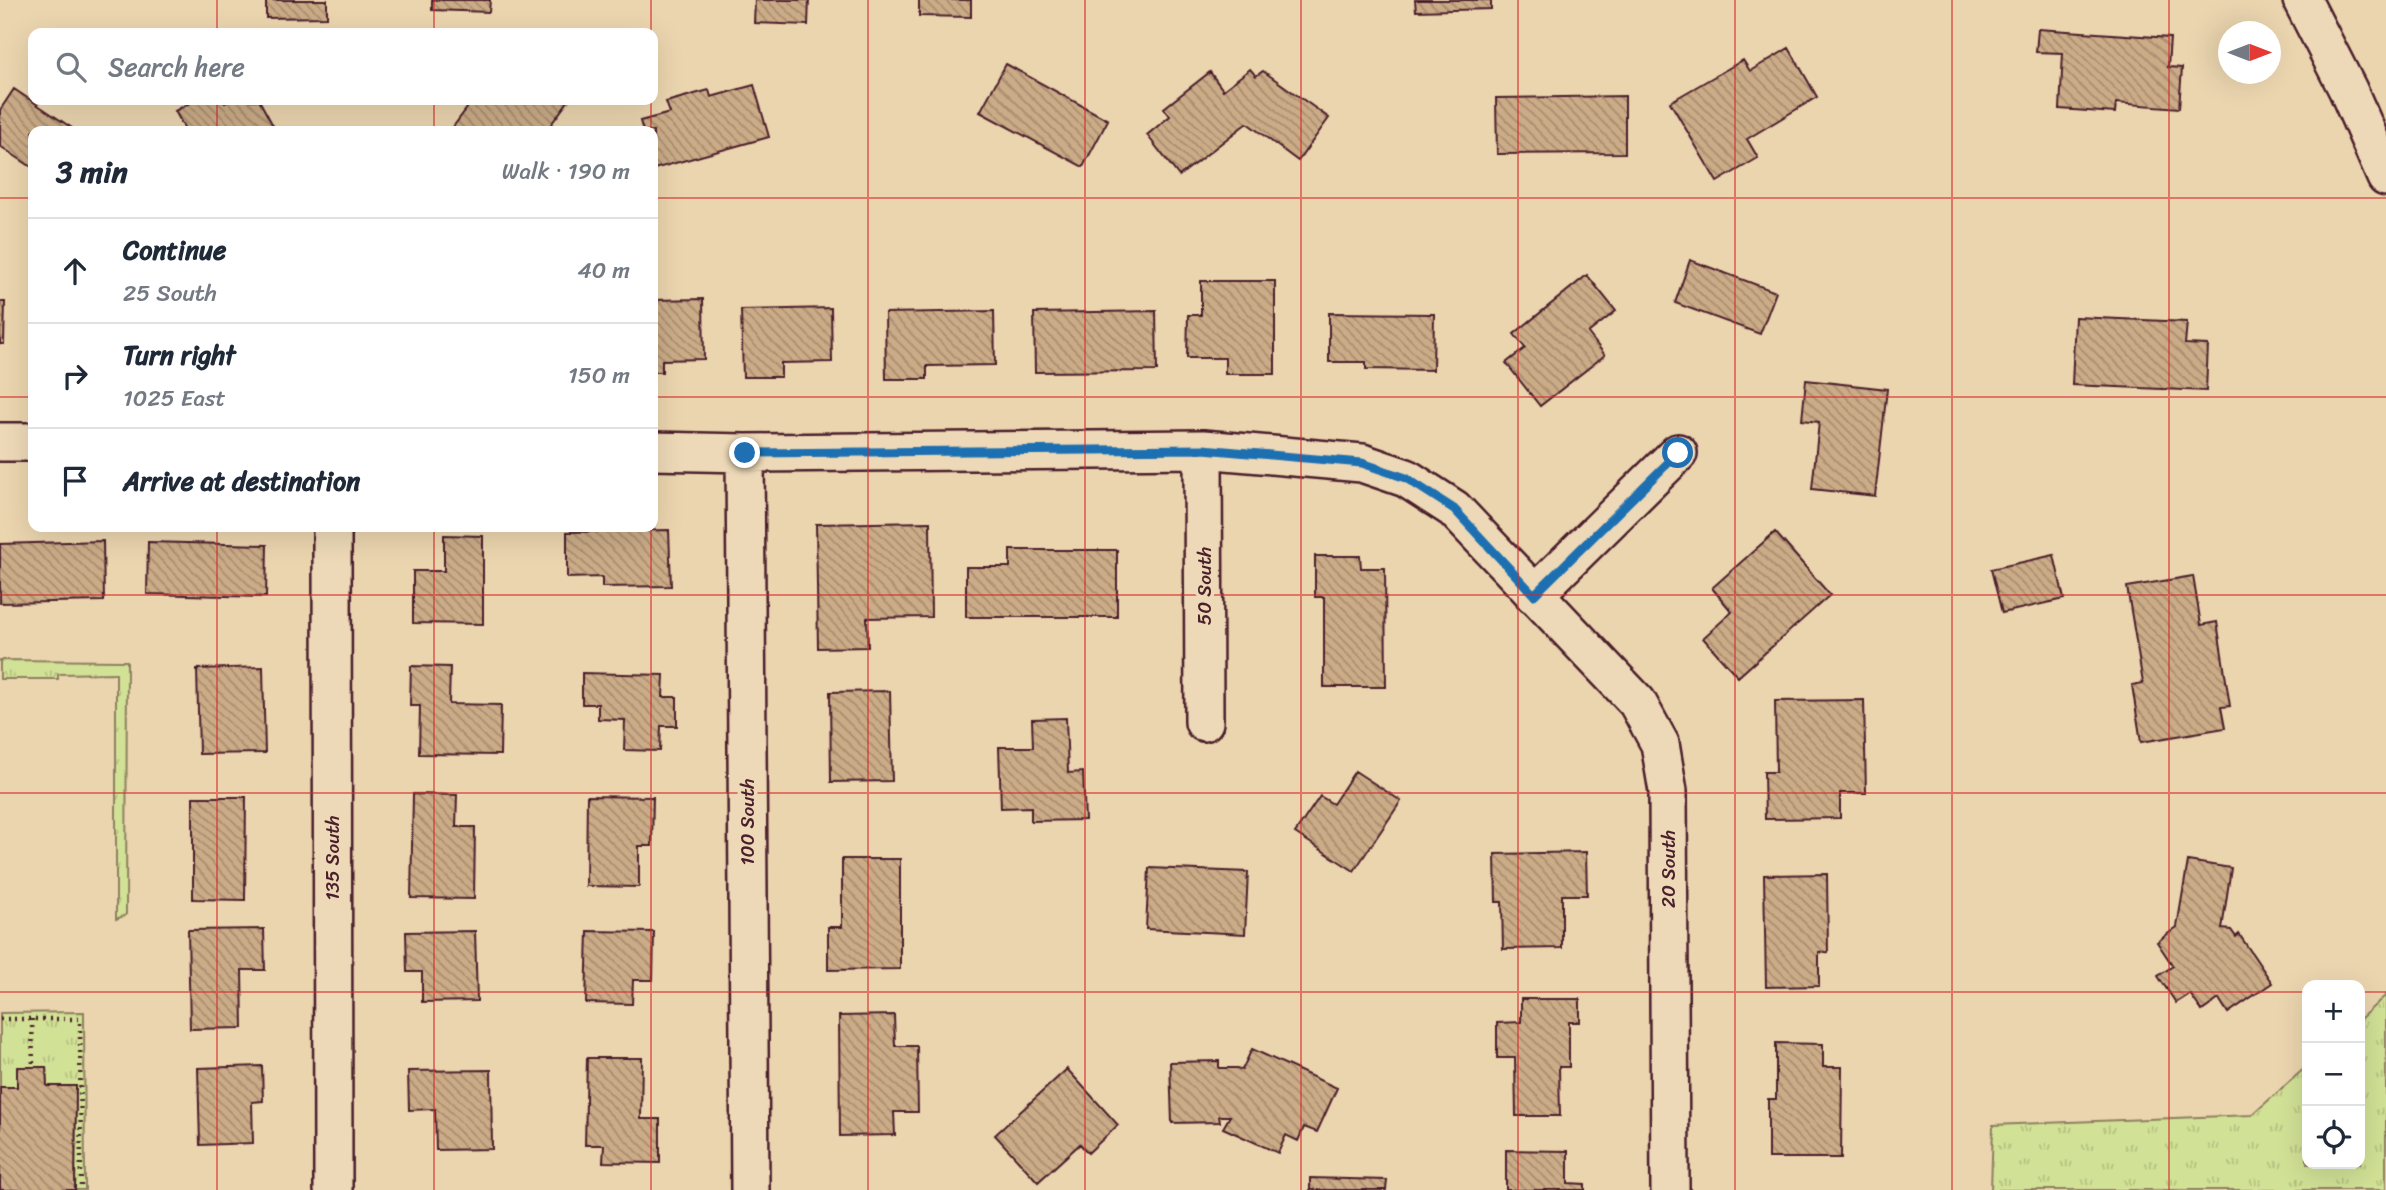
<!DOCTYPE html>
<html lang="en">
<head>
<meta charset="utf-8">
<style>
	body { margin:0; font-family:Sriracha,sans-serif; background:#f2f2f3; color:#1f2937 }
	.controls { position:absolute; right:21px; bottom:21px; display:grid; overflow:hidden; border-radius:14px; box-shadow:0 7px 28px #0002 }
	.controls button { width:63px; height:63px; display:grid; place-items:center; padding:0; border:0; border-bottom:2px solid #e0e1e3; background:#fff; color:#1f2937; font:35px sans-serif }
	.compass { position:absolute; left:2218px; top:21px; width:63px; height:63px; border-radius:50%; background:#fff; box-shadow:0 7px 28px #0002; rotate:90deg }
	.stop { position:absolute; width:21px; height:21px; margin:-16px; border:5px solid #1f6fb2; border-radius:50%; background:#fff }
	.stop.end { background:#1f6fb2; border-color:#fff; box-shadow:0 2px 7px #0008 }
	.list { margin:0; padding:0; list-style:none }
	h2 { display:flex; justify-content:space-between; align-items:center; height:91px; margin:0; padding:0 28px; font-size:30px }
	h2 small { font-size:23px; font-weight:400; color:#747a83 }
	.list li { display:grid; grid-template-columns:46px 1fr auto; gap:21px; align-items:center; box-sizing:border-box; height:105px; padding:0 28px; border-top:2px solid #e0e1e3 }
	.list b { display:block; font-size:26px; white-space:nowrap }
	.list p { margin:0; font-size:23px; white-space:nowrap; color:#747a83 }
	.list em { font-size:23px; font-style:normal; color:#747a83 }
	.icon { flex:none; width:38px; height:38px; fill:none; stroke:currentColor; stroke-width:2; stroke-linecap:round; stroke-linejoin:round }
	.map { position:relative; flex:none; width:2386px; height:1190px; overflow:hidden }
	.search { position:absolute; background:#fff; box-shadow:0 7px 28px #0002; left:28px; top:28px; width:630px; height:77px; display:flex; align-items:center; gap:18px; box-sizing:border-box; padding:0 24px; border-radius:14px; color:#747a83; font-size:26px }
	.panel { position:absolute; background:#fff; box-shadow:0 7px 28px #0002; left:28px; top:126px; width:630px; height:406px; border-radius:14px }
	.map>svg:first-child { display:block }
</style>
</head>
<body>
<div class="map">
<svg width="2386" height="1190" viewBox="0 0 2386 1190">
	<defs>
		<pattern id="grass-tufts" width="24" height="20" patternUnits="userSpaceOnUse" patternTransform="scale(1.75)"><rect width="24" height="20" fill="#d1e195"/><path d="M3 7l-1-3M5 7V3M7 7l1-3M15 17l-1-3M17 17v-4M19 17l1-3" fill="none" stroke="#b5c181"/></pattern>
		<pattern id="building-back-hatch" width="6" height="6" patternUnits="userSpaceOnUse" patternTransform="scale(1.75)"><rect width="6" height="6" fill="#cbac87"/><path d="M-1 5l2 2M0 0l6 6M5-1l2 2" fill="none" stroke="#a78b6f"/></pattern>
	</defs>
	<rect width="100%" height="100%" fill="#ebd5af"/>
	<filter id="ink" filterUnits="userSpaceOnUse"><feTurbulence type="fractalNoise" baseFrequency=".0143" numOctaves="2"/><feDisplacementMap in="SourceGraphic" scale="14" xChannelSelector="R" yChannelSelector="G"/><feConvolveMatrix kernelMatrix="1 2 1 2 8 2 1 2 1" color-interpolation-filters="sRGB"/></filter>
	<g filter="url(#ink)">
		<path fill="url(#grass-tufts)" stroke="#8e8060" stroke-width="2" d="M0,660L127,661L126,915L116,919V673L58,674V679H0Z
			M2386,995V1190H1991L1993,1125L2252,1115L2307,1066V1164H2360V1019Z
			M84,1012L85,1190H75L76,1086H47L46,1067H17V1087H0V1013Z"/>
		<path fill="url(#building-back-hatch)" stroke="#4a1f2b" stroke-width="2" d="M266,0H327V17L266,18Z
			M432,0H490L489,12L432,10Z
			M755,0H809L808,25L754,23Z
			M919,0H971V17L919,16Z
			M1415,0H1491V9L1416,11Z
			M2038,29L2170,38L2168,67L2182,68L2179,108L2116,103L2115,113L2060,109L2063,53L2036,52Z
			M1789,48L1817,97L1747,139L1758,158L1717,182L1670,102L1743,60L1750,71Z
			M1006,64L1108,120L1083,167L980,112Z
			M1250,69L1256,76L1263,71L1329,118L1298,161L1247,123L1179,176L1147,135L1170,116L1164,108L1210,72L1223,90Z
			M754,85L769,137L654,169L653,131H643L640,121L670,113L666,102L709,90L711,97Z
			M14,89L75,130L33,131V168L0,146V110Z
			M1625,96V153L1497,154L1496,98Z
			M195,100H223L225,103L231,100H259L276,131H186L175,111Z
			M473,100H569L546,131H458L453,127Z
			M1690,260L1776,292L1760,334L1675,303Z
			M1587,275L1616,311L1588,333L1605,355L1540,406L1506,363L1525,348L1514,334Z
			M1201,281H1275V374H1225V358H1187L1188,315H1201Z
			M703,299L704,359L662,360V372H653V300Z
			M0,302H5L4,344H0Z
			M831,308L832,362L781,363V377H743L741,310Z
			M994,311L995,365L927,366V379H886L885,313Z
			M1156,311L1157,371L1035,372L1034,313Z
			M1329,313L1434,314L1433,370L1366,369V362H1329Z
			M2075,317L2187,322L2185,344L2208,345L2206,391L2072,385Z
			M1806,380L1887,389L1875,496L1812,489L1819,422L1802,420Z
			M930,522L931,617L867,618L868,647L818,648L816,524Z
			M669,530L671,586L602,587V577L567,578V532Z
			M1775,532L1830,595L1738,677L1703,638L1732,612L1712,588Z
			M444,535L483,536V624L413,623V571H444Z
			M103,541L104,601L0,603V544Z
			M148,542L267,545L266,597L147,594Z
			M1010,550H1117V617H966V567H1010Z
			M2054,555L2064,599L2002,613L1991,569Z
			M1315,556H1360L1361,568H1385L1386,687H1324V597H1315Z
			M2193,576L2201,625L2217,622L2230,706L2221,707L2225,728L2141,742L2132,685L2143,683L2127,587Z
			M411,666L450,667L449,704L501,705L500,755L419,754L420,706H410Z
			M263,667L265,753L199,754L197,669Z
			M582,673L664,675L663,697H677V726H661L660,751L624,750L625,720L598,719V704H582Z
			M890,691L892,781L831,782L830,692Z
			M1864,700L1866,793H1840V818L1765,819L1764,772H1776L1775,701Z
			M1066,718L1068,773L1083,772L1085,820L1031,821V807L1001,808L999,747H1033L1032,719Z
			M1355,771L1401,801L1354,871L1295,833L1320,796L1333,804Z
			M413,794L457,795L456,827H475L474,899L411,898Z
			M587,796L653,797L652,846H639V887L586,886Z
			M193,797H246L245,900L193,899Z
			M1586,852L1587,895H1562V948L1503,949L1502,902H1496L1495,854Z
			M842,859H900V969L828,970V927H842Z
			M2188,861L2231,868L2222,929L2231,930L2236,937L2239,934L2272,983L2228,1013L2219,999L2202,1011L2190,994L2176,1003L2158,976L2173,966L2157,942L2177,927Z
			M1149,868L1248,872L1245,934L1146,929Z
			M1827,874L1828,952L1819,953V986L1766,987L1764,875Z
			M264,929L265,970H242L243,1028L190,1029L188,930Z
			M475,931L477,1001L422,1002V972H407L406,932Z
			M588,931L654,932L653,980H633L632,1004L586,1003Z
			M1521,999H1580V1022H1569V1067H1559L1560,1116H1516L1515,1058H1497V1023L1521,1022Z
			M894,1015L895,1046H917L918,1112H894L895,1135L840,1136L839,1016Z
			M1776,1043L1823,1044V1067H1842L1841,1158H1768V1099H1776Z
			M1252,1049L1337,1088L1317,1132L1304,1127L1298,1141L1286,1135L1278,1153L1223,1128L1230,1116H1219L1220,1122L1172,1123L1170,1062L1219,1061V1068H1237L1242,1070Z
			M587,1058H642L641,1119H660V1163L603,1162L604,1145H585Z
			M262,1066L263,1101L252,1102L253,1143L200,1145L198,1068Z
			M17,1067H46L47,1086H76L75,1190H0V1087H17Z
			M1067,1069L1118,1125L1088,1153L1080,1144L1038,1182L995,1135Z
			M491,1070L492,1149L436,1150L435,1109L409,1110L408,1071Z
			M1506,1150L1568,1151V1183L1585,1184V1190H1506Z
			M1310,1178L1387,1180L1386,1190H1310Z"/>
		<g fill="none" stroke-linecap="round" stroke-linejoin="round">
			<defs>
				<path id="minor" d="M2302,0L2348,90L2386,177
					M0,442H33
					M1203,449L1204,722
					M653,451L745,453L1203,449L1362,463L1406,478L1454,509L1637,702L1660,744L1668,791L1670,1190
					M745,453L750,1190
					M332,527L333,1190
					M1534,595L1678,453"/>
			</defs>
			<use href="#minor" stroke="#4a1f2b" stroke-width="42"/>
			<path stroke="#4a1f2b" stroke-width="4.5" stroke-dasharray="2 5" stroke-linecap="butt" d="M0,1019H80L81,1190
				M32,1019L33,1067"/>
			<use href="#minor" stroke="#edd9b7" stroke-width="37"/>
		</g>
	</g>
	<g fill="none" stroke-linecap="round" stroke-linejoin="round" filter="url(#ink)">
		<path stroke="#1f6fb2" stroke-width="9" d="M745,453L1203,449L1362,463L1406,478L1454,509L1534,595L1678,453"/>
	</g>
	<path fill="none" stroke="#d62828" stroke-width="2" stroke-opacity="0.55" d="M217,0V33M434,0V33M651,0V33M868,0V1190M1085,0V1190M1301,0V1190M1518,0V1190M1735,0V1190M1952,0V1190M2169,0V1190M217,100V131M434,100V131M651,100V131M0,198H33M653,198H2386M0,397H33M653,397H2386M217,527V1190M434,527V1190M651,527V1190M0,595H2386M0,793H2386M0,992H2307M2360,992H2386"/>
	<g text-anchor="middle" stroke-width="7" stroke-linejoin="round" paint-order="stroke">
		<g font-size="19" fill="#4a1f2b" stroke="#edd9b7">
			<text transform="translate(1204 586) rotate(-90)" y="7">50 South</text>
			<text transform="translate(747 822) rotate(-90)" y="7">100 South</text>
			<text transform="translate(332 858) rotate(-90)" y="7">135 South</text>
			<text transform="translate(1668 869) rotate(-90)" y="7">20 South</text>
		</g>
	</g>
</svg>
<div class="controls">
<button>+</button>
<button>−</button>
<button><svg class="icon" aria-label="locate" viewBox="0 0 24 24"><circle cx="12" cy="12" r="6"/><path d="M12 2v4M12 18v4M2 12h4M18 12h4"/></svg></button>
</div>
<svg class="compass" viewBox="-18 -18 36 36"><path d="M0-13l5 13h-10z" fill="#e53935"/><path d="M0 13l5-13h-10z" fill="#747a83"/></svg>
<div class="stop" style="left:1678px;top:453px"></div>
<div class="stop end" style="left:745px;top:453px"></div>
<div class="search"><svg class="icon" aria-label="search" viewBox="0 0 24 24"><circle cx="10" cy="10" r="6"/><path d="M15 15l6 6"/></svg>Search here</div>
<section class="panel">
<h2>3 min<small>Walk · 190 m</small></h2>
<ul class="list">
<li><svg class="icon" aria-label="ahead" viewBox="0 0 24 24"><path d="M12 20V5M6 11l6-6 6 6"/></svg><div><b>Continue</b><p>25 South</p></div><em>40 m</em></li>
<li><svg class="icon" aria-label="right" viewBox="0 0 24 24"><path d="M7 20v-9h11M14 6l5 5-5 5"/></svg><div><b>Turn right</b><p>1025 East</p></div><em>150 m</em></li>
<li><svg class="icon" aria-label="arrive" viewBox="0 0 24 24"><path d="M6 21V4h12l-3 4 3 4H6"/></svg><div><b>Arrive at destination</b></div></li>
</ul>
</section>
</div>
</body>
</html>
